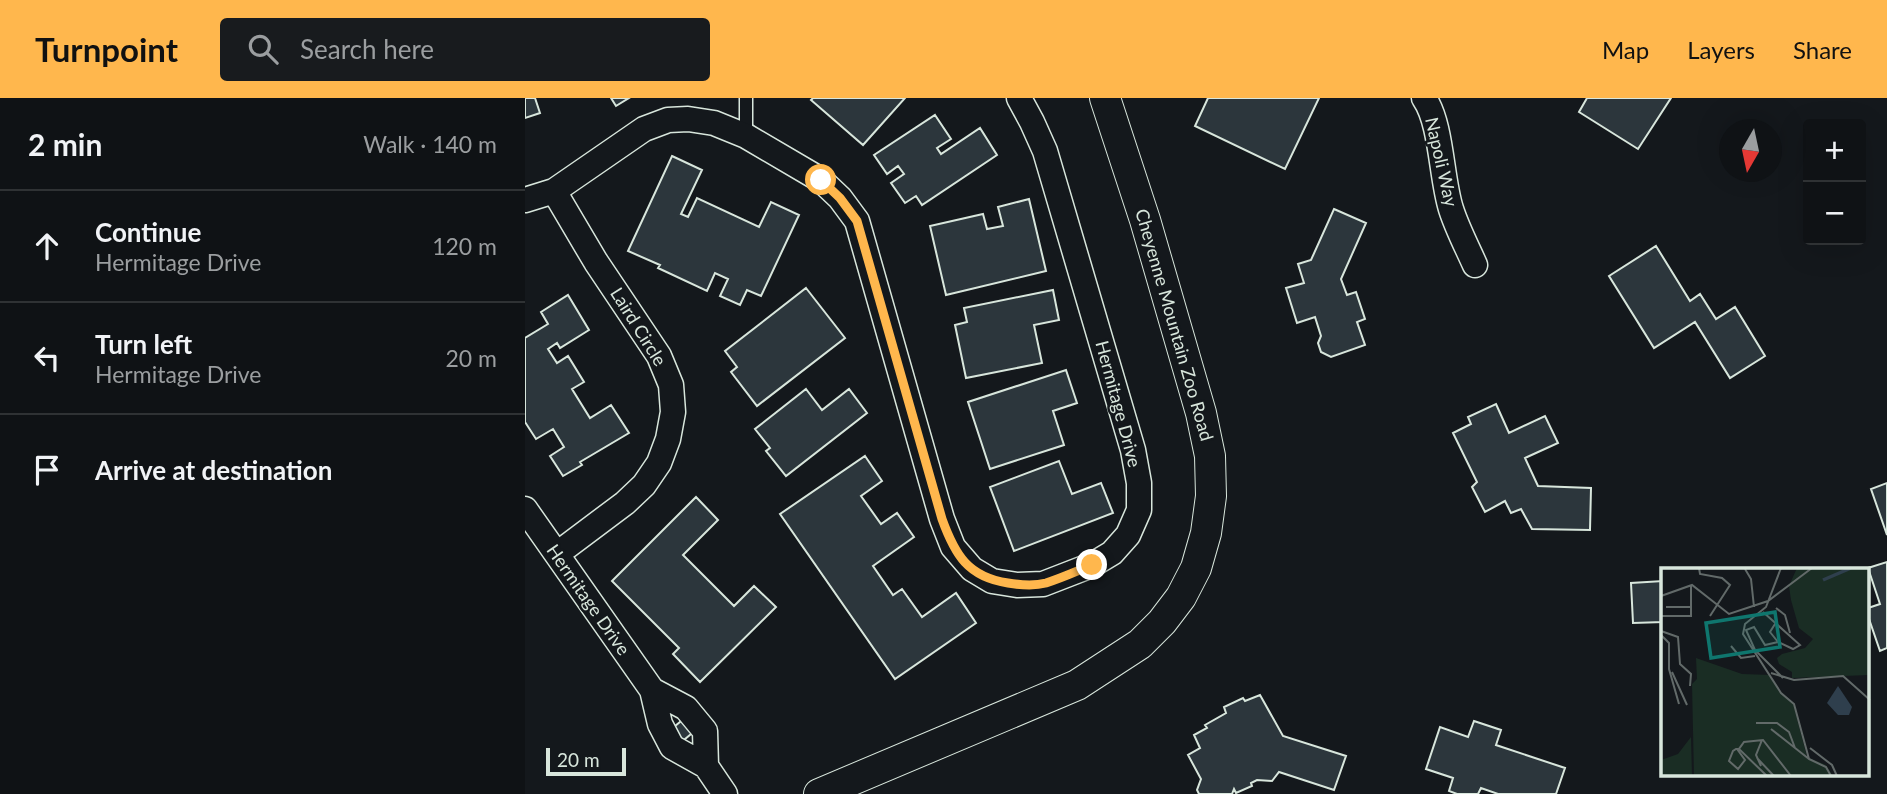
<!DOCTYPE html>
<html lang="en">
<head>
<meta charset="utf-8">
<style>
	body { margin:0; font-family:Lato,sans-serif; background:#181b1e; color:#f1f3f6 }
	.controls { position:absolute; right:21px; top:21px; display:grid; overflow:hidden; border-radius:7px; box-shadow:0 7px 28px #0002 }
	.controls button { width:63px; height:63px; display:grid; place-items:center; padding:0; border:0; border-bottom:2px solid #2f3234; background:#0f1215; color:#f1f3f6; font:35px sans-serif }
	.compass { position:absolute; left:1194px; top:21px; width:63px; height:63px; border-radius:50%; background:#0f1215; box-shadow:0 7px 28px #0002; rotate:189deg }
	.scale { position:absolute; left:21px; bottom:18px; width:80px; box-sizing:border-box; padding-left:7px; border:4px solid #d8e6dc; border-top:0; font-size:19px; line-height:24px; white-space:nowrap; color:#d8e6dc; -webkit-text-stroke:5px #14181c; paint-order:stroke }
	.stop { position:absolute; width:21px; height:21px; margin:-16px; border:5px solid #ffb74d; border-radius:50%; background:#fff }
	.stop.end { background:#ffb74d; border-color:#fff; box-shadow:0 2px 7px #0008 }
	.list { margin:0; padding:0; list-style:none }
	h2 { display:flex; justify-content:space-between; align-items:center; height:91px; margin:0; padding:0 28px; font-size:30px }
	h2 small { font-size:23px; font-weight:400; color:#9b9ea0 }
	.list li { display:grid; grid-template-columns:46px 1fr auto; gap:21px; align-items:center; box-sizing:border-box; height:112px; padding:0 28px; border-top:2px solid #2f3234 }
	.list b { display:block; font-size:26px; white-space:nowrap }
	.list p { margin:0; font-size:23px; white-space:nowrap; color:#9b9ea0 }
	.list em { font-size:23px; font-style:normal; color:#9b9ea0 }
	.icon { flex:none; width:38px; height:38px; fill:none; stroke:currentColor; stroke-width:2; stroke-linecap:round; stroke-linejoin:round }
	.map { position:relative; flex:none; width:1362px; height:696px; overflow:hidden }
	header { display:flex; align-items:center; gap:42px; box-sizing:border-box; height:98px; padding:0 35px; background:#ffb74d; color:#111 }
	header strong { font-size:33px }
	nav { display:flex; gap:38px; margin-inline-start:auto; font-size:24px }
	.search { width:490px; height:63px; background:#181b1e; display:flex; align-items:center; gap:18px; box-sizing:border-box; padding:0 24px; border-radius:7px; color:#9b9ea0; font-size:26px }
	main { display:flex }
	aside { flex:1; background:#0f1215 }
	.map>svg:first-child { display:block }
</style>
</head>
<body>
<header>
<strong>Turnpoint</strong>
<div class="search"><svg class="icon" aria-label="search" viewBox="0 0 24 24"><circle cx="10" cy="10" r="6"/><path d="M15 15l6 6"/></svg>Search here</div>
<nav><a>Map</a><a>Layers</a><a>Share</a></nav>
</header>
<main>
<aside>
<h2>2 min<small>Walk · 140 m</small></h2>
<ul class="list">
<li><svg class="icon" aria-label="ahead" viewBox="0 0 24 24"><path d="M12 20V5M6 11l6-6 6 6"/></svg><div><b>Continue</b><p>Hermitage Drive</p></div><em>120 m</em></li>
<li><svg class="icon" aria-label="left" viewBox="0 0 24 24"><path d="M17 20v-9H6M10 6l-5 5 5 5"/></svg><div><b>Turn left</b><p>Hermitage Drive</p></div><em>20 m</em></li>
<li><svg class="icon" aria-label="arrive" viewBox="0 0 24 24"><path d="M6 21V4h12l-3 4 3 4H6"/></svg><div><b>Arrive at destination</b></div></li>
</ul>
</aside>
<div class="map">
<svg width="1362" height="696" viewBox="0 0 1362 696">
	<rect width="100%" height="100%" fill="#14181c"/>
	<path fill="#2c363c" stroke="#d8e6dc" stroke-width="2" d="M0,0H10L15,15L0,20Z
		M86,0H104L91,8Z
		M288,0H380L338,47L286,2Z
		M683,0H794L760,71L670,28Z
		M1062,0H1146L1113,51L1054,14Z
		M410,17L426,41L412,50L416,56L455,30L472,57L397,107L391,98L380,105L366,85L379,76L373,68L362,76L349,57Z
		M147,58L177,72L156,116L163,119L172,100L234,129L246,104L274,117L236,198L222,192L215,207L195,198L203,181L190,175L182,193L133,170L135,167L103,153Z
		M504,101L521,173L421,197L405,128L458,116L462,131L478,128L473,109Z
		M809,111L841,125L816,181L822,197L831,194L840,221L832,224L840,247L806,259L796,254L793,245L796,238L790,219L772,225L761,190L779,185L773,166L786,162Z
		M1131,148L1165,203L1175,196L1191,221L1210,209L1240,258L1205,280L1170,224L1129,250L1084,178Z
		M281,190L320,240L232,308L206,274L212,269L200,253Z
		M528,192L534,222L509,227L517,265L441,280L430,227L442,224L439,210Z
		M43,197L64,232L35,250L32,245L23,251L32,265L43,258L59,284L47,291L65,320L86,307L104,335L55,364L57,367L38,378L25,358L39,349L28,331L11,341L0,324V240L23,226L16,214Z
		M541,272L552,305L528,313L539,347L465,371L443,304Z
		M281,291L297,312L324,291L342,315L261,378L241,353L245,350L230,331Z
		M971,306L984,335L1020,318L1033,345L1000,360L1013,388L1066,390L1065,432L1007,431L996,411L986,415L980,403L960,414L947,389L952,384L928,335L946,326L943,319Z
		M340,358L357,383L336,398L356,426L372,415L389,439L348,468L368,497L377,491L397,519L431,495L451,525L370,581L255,416Z
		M534,363L547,396L576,385L588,415L489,453L465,389Z
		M1362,385V437L1346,391Z
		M171,399L193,422L158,457L209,508L229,488L251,509L175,584L148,556L154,550L87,483Z
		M1362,464V550L1355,553L1343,518V510L1355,506L1343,470Z
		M1138,483V524L1108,525L1106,485Z
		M735,597L758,638L821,658L809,692L754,674L747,683L732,682L726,685L727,688L711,695L709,691L707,696H674L672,692L676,681L663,657L675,650L669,637L682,630L680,627L701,615L699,609L718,600L720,603Z
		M172,610L183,622L154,646L144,633Z
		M949,623L976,632L971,647L1040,670L1031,696H973L956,690L953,696H932L924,693L928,680L901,671L915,629L943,639Z"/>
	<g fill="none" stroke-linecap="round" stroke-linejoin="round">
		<defs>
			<path id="service" d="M221,0V38"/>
			<path id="minor" d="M899,0C917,26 916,80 926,111C932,130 942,149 950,167
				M29,93L71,164L134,258L146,287L148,314L143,341L134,365L119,387L100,405L32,456
				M0,102L29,93L119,31L143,22L163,21L189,25L221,38L296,82L315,100L332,123L417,421L428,449L447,471L467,483L492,487L518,486L567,467L587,455L603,437L614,412V385L608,352L520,53L507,24L494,0
				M0,411L127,592L135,626L147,649L181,668L200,696
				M127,592L161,610L180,633L181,668"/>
			<path id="tertiary" d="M294,696L552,587L615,546L637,524L656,499L671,470L681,435L686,398L685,358L676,315L620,122L580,0"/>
		</defs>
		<use href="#service" stroke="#d8e6dc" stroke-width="15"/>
		<use href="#minor" stroke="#d8e6dc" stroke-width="27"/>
		<use href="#tertiary" stroke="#d8e6dc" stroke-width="32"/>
		<use href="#service" stroke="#14181c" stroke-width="12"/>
		<use href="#minor" stroke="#14181c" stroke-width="24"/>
		<use href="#tertiary" stroke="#14181c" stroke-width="30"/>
	</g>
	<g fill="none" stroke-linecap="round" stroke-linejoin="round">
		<path stroke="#ffb74d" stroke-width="9" d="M296,82L315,100L332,123L417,421C430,457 443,479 483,485C495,487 510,488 521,485C537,480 552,473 567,467"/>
	</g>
	<g text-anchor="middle" stroke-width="5" stroke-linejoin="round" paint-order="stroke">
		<g font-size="18" fill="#d8e6dc" stroke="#14181c">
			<text transform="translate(916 64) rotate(77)" y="6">Napoli Way</text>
			<text transform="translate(649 227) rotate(74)" y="6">Cheyenne Mountain Zoo Road</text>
			<text transform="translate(113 229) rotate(58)" y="6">Laird Circle</text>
			<text transform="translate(593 306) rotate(75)" y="6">Hermitage Drive</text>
			<text transform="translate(63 502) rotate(55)" y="6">Hermitage Drive</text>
		</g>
	</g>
	<g transform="translate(1136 470)">
		<rect width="208" height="208" fill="#14181c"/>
		<path d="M136,0H208V107L131,110V104L118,96L116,90L121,86L144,80L152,71L138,60L130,32L128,18ZM35,90L81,106L109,107L119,125L132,135L146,189L165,197L172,208H33L31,116L36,111ZM30,169L31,208H0V192L17,186Z" fill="#1a2d24"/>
		<path d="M177,118L191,139L188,147H177L166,135Z" fill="#2f3f4d"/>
		<path fill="none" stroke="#2f3f4d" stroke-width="3.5" d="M162,12L190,0"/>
		<path fill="none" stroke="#626a69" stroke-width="2" d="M38,0L39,6L61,10L69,17L49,48M120,0L105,39L84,56L82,66L120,125L133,136L148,191L165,199L170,208M84,1L90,11L93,39M0,28L31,17L68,46L107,33L151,0M5,39H30M115,40L124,47L129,65M102,44L139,77L132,81L117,74M0,48H30V17M114,56L109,64L117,74M0,63L17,69L19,96L30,106L29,118M0,67L8,75V101L18,136M117,74L104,77L93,59L85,62L94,82L122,110M70,78L80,90L94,88M11,104L26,137M110,105L133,112L182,108L209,132M95,155H116L128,164L134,180M110,161L148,191M149,180L171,197L176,208M76,181L84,192L77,201L68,193L72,183L75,181H78M96,190L113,208M100,198L95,187L101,172M106,208L78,181L83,174L102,172L130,208"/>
		<path fill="#0f766e" fill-opacity="0.15" stroke="#0f766e" stroke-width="3.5" d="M114,44L119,79L50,90L45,55Z"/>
		<rect width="208" height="208" fill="none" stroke="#d8e6dc" stroke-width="3.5"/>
	</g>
</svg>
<div class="controls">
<button>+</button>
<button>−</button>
</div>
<svg class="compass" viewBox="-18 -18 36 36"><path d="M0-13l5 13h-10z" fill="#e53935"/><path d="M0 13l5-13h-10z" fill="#9b9ea0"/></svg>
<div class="scale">20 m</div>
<div class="stop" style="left:296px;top:82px"></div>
<div class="stop end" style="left:567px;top:467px"></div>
</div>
</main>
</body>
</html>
